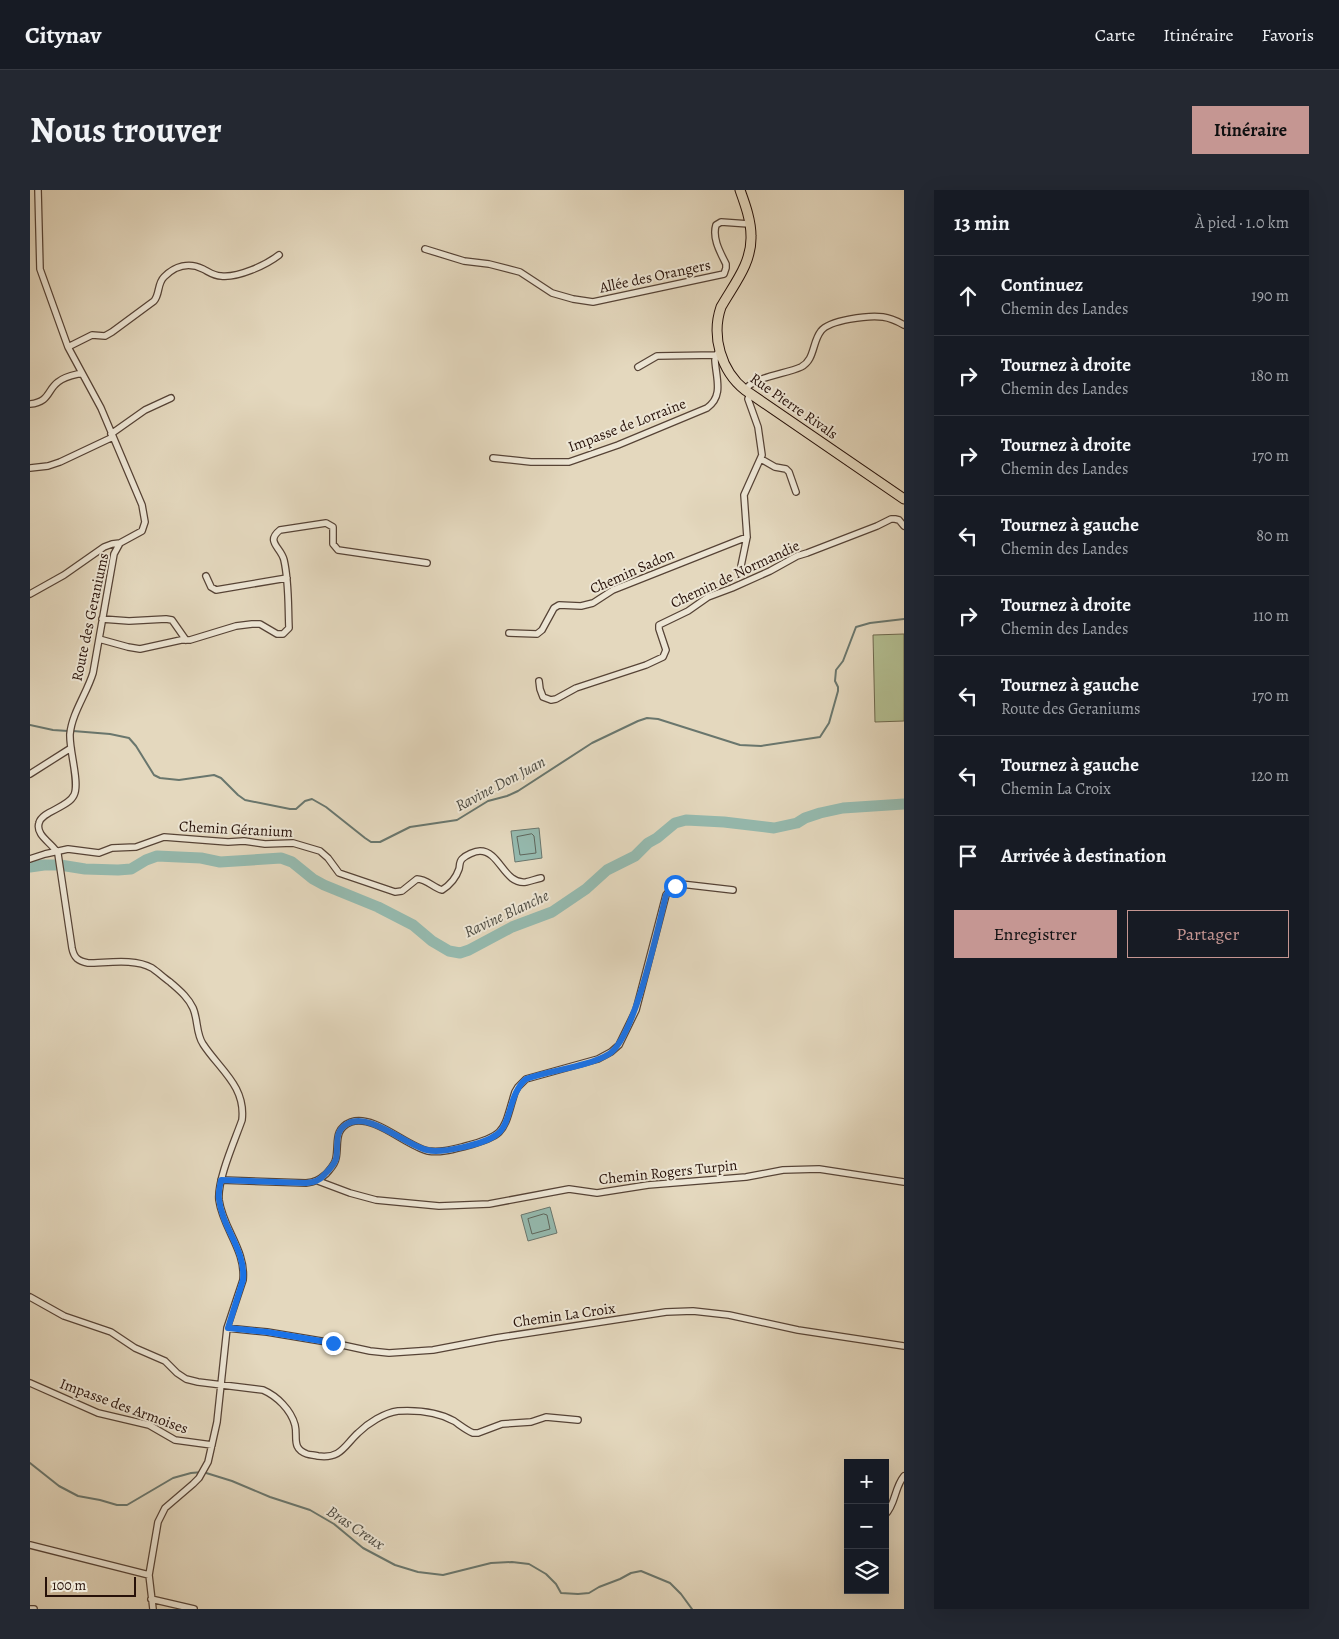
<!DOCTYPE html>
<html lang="fr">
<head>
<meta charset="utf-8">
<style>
	body { margin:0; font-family:Alegreya,serif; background:#242831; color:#f1f3f6 }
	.controls { position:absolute; right:15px; bottom:15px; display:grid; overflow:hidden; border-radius:0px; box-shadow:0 5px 20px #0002 }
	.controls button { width:45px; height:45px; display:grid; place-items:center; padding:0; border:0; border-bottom:1px solid #363941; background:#171b24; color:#f1f3f6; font:25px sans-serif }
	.scale { position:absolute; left:15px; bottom:12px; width:91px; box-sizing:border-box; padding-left:5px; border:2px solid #271109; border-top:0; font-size:14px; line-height:18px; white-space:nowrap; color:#271109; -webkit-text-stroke:4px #ede6d5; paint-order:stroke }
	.stop { position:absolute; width:15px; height:15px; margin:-11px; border:4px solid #1a73e8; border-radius:50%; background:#fff }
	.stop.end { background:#1a73e8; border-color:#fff; box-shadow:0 1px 5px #0008 }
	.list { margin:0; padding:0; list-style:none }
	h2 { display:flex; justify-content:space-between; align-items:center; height:65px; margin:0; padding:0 20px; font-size:21px }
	h2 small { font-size:16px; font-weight:400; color:#9ea1a6 }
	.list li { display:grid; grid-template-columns:32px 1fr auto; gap:15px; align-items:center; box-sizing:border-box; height:80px; padding:0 20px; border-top:1px solid #363941 }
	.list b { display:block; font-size:19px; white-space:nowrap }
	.list p { margin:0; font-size:16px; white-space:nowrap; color:#9ea1a6 }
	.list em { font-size:16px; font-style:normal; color:#9ea1a6 }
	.actions { display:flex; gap:10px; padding:15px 20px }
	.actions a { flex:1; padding:11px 0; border:1px solid #c59692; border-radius:0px; text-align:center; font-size:18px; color:#c59692 }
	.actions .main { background:#c59692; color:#111 }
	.icon { flex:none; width:28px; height:28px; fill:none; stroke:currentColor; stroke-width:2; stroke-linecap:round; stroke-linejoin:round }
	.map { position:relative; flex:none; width:874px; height:1419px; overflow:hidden; border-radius:0px }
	header { display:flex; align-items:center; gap:30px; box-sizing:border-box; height:70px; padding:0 25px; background:#171b24; border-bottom:1px solid #363941 }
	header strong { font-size:24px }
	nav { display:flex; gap:28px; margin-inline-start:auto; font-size:18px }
	.intro { display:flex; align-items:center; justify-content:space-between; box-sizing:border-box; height:120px; padding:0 30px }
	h1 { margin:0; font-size:35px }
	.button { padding:12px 22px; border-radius:0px; background:#c59692; color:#111; font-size:18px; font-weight:700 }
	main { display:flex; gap:30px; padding:0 30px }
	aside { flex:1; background:#171b24; border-radius:0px; box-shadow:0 5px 20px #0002 }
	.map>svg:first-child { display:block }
</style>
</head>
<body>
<header>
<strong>Citynav</strong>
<nav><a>Carte</a><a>Itinéraire</a><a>Favoris</a></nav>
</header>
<div class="intro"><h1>Nous trouver</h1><a class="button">Itinéraire</a></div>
<main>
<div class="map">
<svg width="874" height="1419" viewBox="0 0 874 1419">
	<rect width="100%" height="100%" fill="#e4d8be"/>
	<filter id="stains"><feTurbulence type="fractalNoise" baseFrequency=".004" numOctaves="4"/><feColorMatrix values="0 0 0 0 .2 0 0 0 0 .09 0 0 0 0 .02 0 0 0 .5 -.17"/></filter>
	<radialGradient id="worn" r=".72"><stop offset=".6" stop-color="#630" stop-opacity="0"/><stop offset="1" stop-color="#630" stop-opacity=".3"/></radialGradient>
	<path fill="#b3bf92" stroke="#6d684e" d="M874,444V531L845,532L843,445Z"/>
	<path fill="#95baaf" stroke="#69766d" d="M509,638L512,668L485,672L481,641Z
		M520,1017L527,1043L498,1051L491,1025Z"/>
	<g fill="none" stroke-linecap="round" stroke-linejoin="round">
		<path stroke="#5e665c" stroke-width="1" d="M502,644L504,646L506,663L490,665L487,647Z
			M514,1024L517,1025L520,1039L502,1044L498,1029Z"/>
		<path stroke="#69766d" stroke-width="2" d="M0,535L23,540L38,541
			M43,541L80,544L99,548L106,556L124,585L130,588L149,590L184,585L191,588L208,605L215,610L260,619H266L275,611L282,609L296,617L335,648L341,652H350L380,637L427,630L458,611L477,606L488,601L562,553L608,531L617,528L628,529L710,555L731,556L790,547L799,533L808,501V497L805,491L806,480L813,471L826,437L840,433L874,429
			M0,1273L29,1296L48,1306L70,1310L87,1315H97L143,1288L161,1283L173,1282L202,1291L240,1307L280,1320L304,1334L333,1358L365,1375L388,1382L413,1385L461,1373L482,1372L499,1374L516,1384L526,1394L531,1403L548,1404L559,1403L569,1397L590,1389L601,1383L611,1381L640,1393L651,1404L662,1419"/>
		<path stroke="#95baaf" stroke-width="11" d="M0,677L14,675H30L55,679L88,680L101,679L116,670L127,666L171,668L190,672L251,668L262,672L283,689L294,695L348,717L383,735L402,751L419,761L430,763L439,760L482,737L522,722L556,699L577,680L605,666L618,653L627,648L645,633L656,630L694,632L744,638L767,633L775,628L790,623L813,618L874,614"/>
		<defs>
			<path id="minor" d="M8,0L10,79L38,157L71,218L112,315L115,332L112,341L90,353L84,364L63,483C57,503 42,523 40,544C39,560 50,593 44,605C38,618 12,621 9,633C5,646 24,654 28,664L42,758C44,768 48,771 58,773C77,773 104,768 122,778C128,782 134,788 140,792C149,800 158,807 163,818C168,829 166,844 173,854C189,879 216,896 212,930C205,950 187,990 189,1010C193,1039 216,1060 213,1090L197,1138L187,1232L178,1272L169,1288L163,1294L135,1318L128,1332L119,1385L123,1419
				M395,59L434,71L459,74L490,82L522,103L543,109L563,112L694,84L696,78V74C690,62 682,48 686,35L691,32L719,34
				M38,157L62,145L75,146L82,142L124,111C130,104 127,94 134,87C145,76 159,72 173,79C179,82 184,86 191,86C208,88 236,75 249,65
				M608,177L627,166L686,165
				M715,200C723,187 756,184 771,177C785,170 782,152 791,141C799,130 839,125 853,127C861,128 867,131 874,135
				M0,214C20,212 17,200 28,192C35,186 44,185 52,183
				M81,244L115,220L141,208
				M463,268L501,272H539L588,255L677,218C694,206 686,188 685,170L686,165L690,161
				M731,269L745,277L756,279L759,282L766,302
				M0,278L18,276L30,272L83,247
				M711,376L717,347L714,305L732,265L728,237L718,209L720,203
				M176,386L181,397L186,400L257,388
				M0,404L34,385L74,357L82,354L90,353
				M72,429L99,431L136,429L142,430L156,450
				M479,443L507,444L512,440L524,418L529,415L551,416L563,413L583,400L717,347
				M69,449L98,457L110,459L151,450H160L206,436L222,434H230L247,444H253L259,438C258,415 259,392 254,370C251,357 235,352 250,340L296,333L303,337V354L308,360L397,373
				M509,491L510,499L513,507L521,510L526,509L546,498L616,475L633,467L636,460L629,439V435L658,421L678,407L702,398L740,381L767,366L777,363L847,336L861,329H865L869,330L874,336
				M0,584L41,558
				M0,669L15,664L38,659L69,663L82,658L106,657L134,647L198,652L214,651L235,654L263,653L290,661L298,668L309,683L365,702L372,701L387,689C396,689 403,697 412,700C420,695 426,688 429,679C430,676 429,672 432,669C436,665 445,661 450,661C470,661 474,695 496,692C501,691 506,689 511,688
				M191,990L276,993C285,992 289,990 296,984C300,979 305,975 306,968C309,954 303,939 321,932C344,924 376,956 398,961C411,963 424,959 436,956C478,945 473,940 485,902L488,897L496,889L568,869L581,862L589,855L606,820L636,705L640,700L651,694L703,700
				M288,991L320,1003L346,1010L409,1016L459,1014L539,999L567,1003L618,995L716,987L753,980L789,979L874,992
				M0,1107L34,1126L81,1142L105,1158L135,1171L147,1183L156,1189L168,1192L233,1200C247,1206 261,1220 265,1235C268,1247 261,1258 277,1264C280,1265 284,1265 288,1266C311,1269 314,1256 328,1243C338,1233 354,1223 368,1221C386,1220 408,1222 424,1231C430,1235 436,1240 443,1243H448L472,1234L501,1232L516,1227L548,1230
				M197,1138L237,1142L303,1153L340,1161L359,1163L403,1160L466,1148L636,1122L663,1121L699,1125L768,1140L874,1156
				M0,1193L68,1223L119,1235L145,1250L182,1255
				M855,1325C866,1314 864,1298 874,1286
				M0,1355L119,1385
				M121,1409L164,1419
				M0,1419H4"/>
			<path id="primary" d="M710,0C715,14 721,30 721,46C722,73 704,94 691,117C681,146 691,181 715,200L874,309"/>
		</defs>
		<use href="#minor" stroke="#564336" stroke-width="8"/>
		<use href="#primary" stroke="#271109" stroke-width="11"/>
		<use href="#minor" stroke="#ede6d5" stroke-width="5.5"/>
		<use href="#primary" stroke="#e4d8be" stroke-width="9"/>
	</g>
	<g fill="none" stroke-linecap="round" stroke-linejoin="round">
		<path stroke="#1a73e8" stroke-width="6" d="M303,1153L237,1142L198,1138L213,1090C216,1060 192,1038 189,1009C188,1002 190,996 191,990L276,993C285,992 289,991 295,984C300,979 304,975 306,969C309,956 303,942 317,934C339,921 375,955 397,960C411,964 454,954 466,945C482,935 478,904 496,889C520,880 558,877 579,864C605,848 628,737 636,705L640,700L645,696"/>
	</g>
	<g text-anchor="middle" stroke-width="4" stroke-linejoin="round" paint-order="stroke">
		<g font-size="15" fill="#271109" stroke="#ede6d5">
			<text transform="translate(625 86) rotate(-12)" y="5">Allée des Orangers</text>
			<text transform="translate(764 216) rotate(35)" y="5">Rue Pierre Rivals</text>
			<text transform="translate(597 235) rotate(-21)" y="5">Impasse de Lorraine</text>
			<text transform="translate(602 381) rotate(-24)" y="5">Chemin Sadon</text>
			<text transform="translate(705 384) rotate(-25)" y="5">Chemin de Normandie</text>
			<text transform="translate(60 427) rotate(-78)" y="5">Route des Geraniums</text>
			<text transform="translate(206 639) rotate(3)" y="5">Chemin Géranium</text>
			<text transform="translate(638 982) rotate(-6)" y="5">Chemin Rogers Turpin</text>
			<text transform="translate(534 1125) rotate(-8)" y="5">Chemin La Croix</text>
			<text transform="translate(94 1216) rotate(20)" y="5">Impasse des Armoises</text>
		</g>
		<g font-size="16" font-style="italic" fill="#4e4c43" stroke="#ede6d5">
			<text transform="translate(470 593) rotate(-28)" y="6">Ravine Don Juan</text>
			<text transform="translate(476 723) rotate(-25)" y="6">Ravine Blanche</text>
			<text transform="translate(326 1337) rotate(34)" y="6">Bras Creux</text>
		</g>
	</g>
	<rect width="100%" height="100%" filter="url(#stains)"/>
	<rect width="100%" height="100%" fill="url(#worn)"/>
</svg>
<div class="controls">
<button>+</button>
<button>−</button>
<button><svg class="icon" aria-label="layers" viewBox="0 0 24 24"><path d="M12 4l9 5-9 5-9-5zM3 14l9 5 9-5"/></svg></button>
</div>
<div class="scale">100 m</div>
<div class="stop" style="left:645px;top:696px"></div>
<div class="stop end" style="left:303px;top:1153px"></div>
</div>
<aside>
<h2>13 min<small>À pied · 1.0 km</small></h2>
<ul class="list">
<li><svg class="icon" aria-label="ahead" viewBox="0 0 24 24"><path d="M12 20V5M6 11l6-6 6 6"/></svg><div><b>Continuez</b><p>Chemin des Landes</p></div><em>190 m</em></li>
<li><svg class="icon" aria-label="right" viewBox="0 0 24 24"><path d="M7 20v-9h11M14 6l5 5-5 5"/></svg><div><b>Tournez à droite</b><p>Chemin des Landes</p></div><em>180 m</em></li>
<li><svg class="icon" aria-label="right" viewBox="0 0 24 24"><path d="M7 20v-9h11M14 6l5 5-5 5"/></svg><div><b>Tournez à droite</b><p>Chemin des Landes</p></div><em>170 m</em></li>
<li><svg class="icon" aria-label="left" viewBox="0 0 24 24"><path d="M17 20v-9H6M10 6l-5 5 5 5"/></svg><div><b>Tournez à gauche</b><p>Chemin des Landes</p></div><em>80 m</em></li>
<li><svg class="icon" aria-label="right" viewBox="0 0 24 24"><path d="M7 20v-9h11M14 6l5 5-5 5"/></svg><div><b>Tournez à droite</b><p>Chemin des Landes</p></div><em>110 m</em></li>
<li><svg class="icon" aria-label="left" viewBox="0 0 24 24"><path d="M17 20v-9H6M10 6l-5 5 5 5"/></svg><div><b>Tournez à gauche</b><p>Route des Geraniums</p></div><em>170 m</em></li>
<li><svg class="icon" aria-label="left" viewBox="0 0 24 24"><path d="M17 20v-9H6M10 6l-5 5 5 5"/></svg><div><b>Tournez à gauche</b><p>Chemin La Croix</p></div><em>120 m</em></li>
<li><svg class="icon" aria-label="arrive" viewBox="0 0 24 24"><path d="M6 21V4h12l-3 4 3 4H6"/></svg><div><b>Arrivée à destination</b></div></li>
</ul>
<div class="actions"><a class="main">Enregistrer</a><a>Partager</a></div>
</aside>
</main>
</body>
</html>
